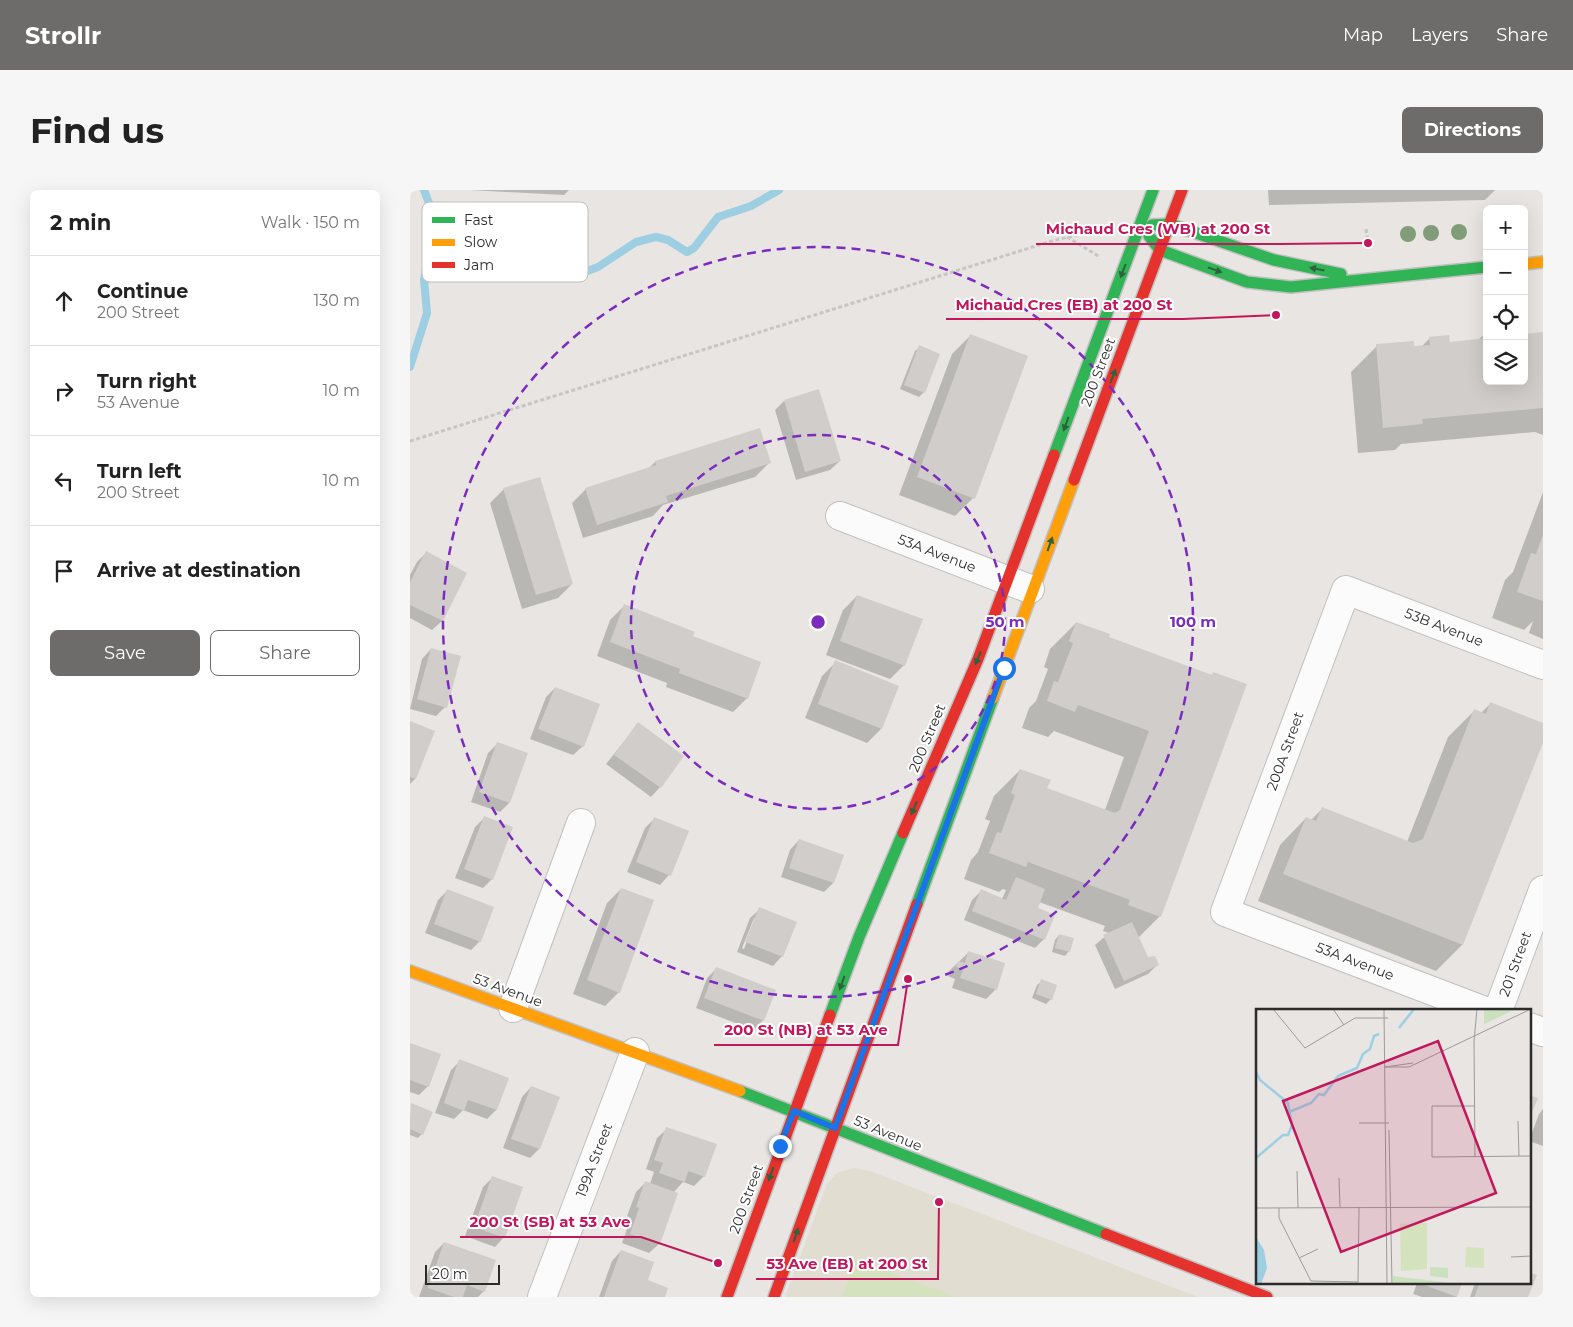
<!DOCTYPE html>
<html lang="en">
<head>
<meta charset="utf-8">
<style>
	body { margin:0; font-family:Montserrat,sans-serif; background:#f6f6f6; color:#222 }
	.controls { position:absolute; right:15px; top:15px; display:grid; overflow:hidden; border-radius:8px; box-shadow:0 5px 20px #0002 }
	.controls button { width:45px; height:45px; display:grid; place-items:center; padding:0; border:0; border-bottom:1px solid #e0e0e0; background:#fff; color:#222; font:25px sans-serif }
	.scale { position:absolute; left:15px; bottom:12px; width:75px; box-sizing:border-box; padding-left:5px; border:2px solid #2b2b2b; border-top:0; font-size:14px; line-height:18px; white-space:nowrap; color:#2b2b2b; -webkit-text-stroke:4px #fff; paint-order:stroke }
	.stop { position:absolute; width:15px; height:15px; margin:-11px; border:4px solid #1a73e8; border-radius:50%; background:#fff }
	.stop.end { background:#1a73e8; border-color:#fff; box-shadow:0 1px 5px #0008 }
	.list { margin:0; padding:0; list-style:none }
	h2 { display:flex; justify-content:space-between; align-items:center; height:65px; margin:0; padding:0 20px; font-size:21px }
	h2 small { font-size:16px; font-weight:400; color:#767676 }
	.list li { display:grid; grid-template-columns:32px 1fr auto; gap:15px; align-items:center; box-sizing:border-box; height:90px; padding:0 20px; border-top:1px solid #e0e0e0 }
	.list b { display:block; font-size:19px; white-space:nowrap }
	.list p { margin:0; font-size:16px; white-space:nowrap; color:#767676 }
	.list em { font-size:16px; font-style:normal; color:#767676 }
	.actions { display:flex; gap:10px; padding:15px 20px }
	.actions a { flex:1; padding:11px 0; border:1px solid #6d6c6b; border-radius:8px; text-align:center; font-size:18px; color:#6d6c6b }
	.actions .main { background:#6d6c6b; color:#fff }
	.icon { flex:none; width:28px; height:28px; fill:none; stroke:currentColor; stroke-width:2; stroke-linecap:round; stroke-linejoin:round }
	.map { position:relative; flex:none; width:1133px; height:1107px; overflow:hidden; border-radius:8px }
	header { display:flex; align-items:center; gap:30px; box-sizing:border-box; height:70px; padding:0 25px; background:#6d6c6b; color:#fff }
	header strong { font-size:24px }
	nav { display:flex; gap:28px; margin-inline-start:auto; font-size:18px }
	.intro { display:flex; align-items:center; justify-content:space-between; box-sizing:border-box; height:120px; padding:0 30px }
	h1 { margin:0; font-size:35px }
	.button { padding:12px 22px; border-radius:8px; background:#6d6c6b; color:#fff; font-size:18px; font-weight:700 }
	main { display:flex; gap:30px; padding:0 30px }
	aside { flex:1; background:#fff; border-radius:8px; box-shadow:0 5px 20px #0002 }
	.map>svg:first-child { display:block }
</style>
</head>
<body>
<header>
<strong>Strollr</strong>
<nav><a>Map</a><a>Layers</a><a>Share</a></nav>
</header>
<div class="intro"><h1>Find us</h1><a class="button">Directions</a></div>
<main>
<aside>
<h2>2 min<small>Walk · 150 m</small></h2>
<ul class="list">
<li><svg class="icon" aria-label="ahead" viewBox="0 0 24 24"><path d="M12 20V5M6 11l6-6 6 6"/></svg><div><b>Continue</b><p>200 Street</p></div><em>130 m</em></li>
<li><svg class="icon" aria-label="right" viewBox="0 0 24 24"><path d="M7 20v-9h11M14 6l5 5-5 5"/></svg><div><b>Turn right</b><p>53 Avenue</p></div><em>10 m</em></li>
<li><svg class="icon" aria-label="left" viewBox="0 0 24 24"><path d="M17 20v-9H6M10 6l-5 5 5 5"/></svg><div><b>Turn left</b><p>200 Street</p></div><em>10 m</em></li>
<li><svg class="icon" aria-label="arrive" viewBox="0 0 24 24"><path d="M6 21V4h12l-3 4 3 4H6"/></svg><div><b>Arrive at destination</b></div></li>
</ul>
<div class="actions"><a class="main">Save</a><a>Share</a></div>
</aside>
<div class="map">
<svg width="1133" height="1107" viewBox="0 0 1133 1107">
	<rect width="100%" height="100%" fill="#e8e5e2"/>
	<path fill="#e2ddd1" d="M444,978L460,981L788,1107H375L417,994L427,983Z"/>
	<path fill="#d4e3bd" d="M445,1070L547,1107H432Z"/>
	<path fill="#0003" fill-rule="evenodd" d="M60,0H159L154,5Z
		M858,0H1085L1075,10L859,15Z
		M1077,142V191H1114V145L1133,144V245L1125,242L991,254L985,260L948,263L941,182L967,156L1011,157L1020,148L1038,153L1068,150Z
		M561,145L563,308L545,326L489,305L542,164Z
		M510,157L514,202L509,207L490,199L505,161Z
		M374,211L430,271L420,280L386,290L365,220Z
		M245,272L359,273L345,287L253,315L243,326L173,348L162,313L176,299L238,279Z
		M94,299L162,394L148,408L112,419L80,313Z
		M1133,302V449L1119,443L1123,431L1114,440L1082,428L1095,390L1103,382Z
		M16,363L56,383L32,431L22,440L0,428V385L7,372Z
		M447,406L494,475L480,489L416,465L433,420Z
		M214,416L281,447L337,508L323,522L256,497L257,493L187,466L200,430Z
		M666,433L698,447L801,486L803,483L750,726L728,748L738,769L748,774L738,784L705,799L685,755L699,743L693,741L695,736L629,712L626,718L634,749L625,758L554,730L562,710L571,701L592,709L596,700L593,699L589,702L554,689L561,670L568,662L580,631L575,629L584,606L610,580L636,599L695,620L714,567L644,541L638,547L612,538L619,518L626,511L638,479L634,477L640,459Z
		M21,459L35,517L26,526L0,519L12,469Z
		M426,472L471,539L457,553L395,528L412,486Z
		M145,498L173,556L163,565L120,549L136,507Z
		M1080,514L1133,534V550L1052,755L1026,781L848,711L870,655L896,628L901,630L912,619L997,652L1038,547L1064,521L1071,523Z
		M0,533L23,542L5,589L0,594Z
		M228,534L250,597L241,607L196,574Z
		M87,554L117,564L99,613L90,622L61,612L78,563Z
		M74,628L82,689L73,698L45,688L65,637Z
		M244,629L277,642L259,685L250,695L217,682L235,638Z
		M389,650L423,693L414,702L371,687L380,660Z
		M211,699L209,802L195,816L163,804L197,713Z
		M37,701L70,751L61,760L15,743L28,710Z
		M350,719L372,766L363,776L327,762L340,728ZM344,728H346L334,759L332,758Z
		M649,745L659,761L655,766L642,762L645,750Z
		M559,762L586,799L576,809L542,798L545,789L538,786L539,781Z
		M306,779L353,830L344,840L286,818L297,788Z
		M632,791L641,809L636,814L622,808L627,795Z
		M0,854L18,896L9,905L0,902Z
		M50,871L97,889L86,920L77,929L53,920L44,929L25,923L41,880Z
		M121,897L129,959L120,968L93,958L112,907Z
		M1,914L12,944L8,948L0,945Z
		M1133,919V956L1119,951L1129,924Z
		M257,939L294,986L284,996L273,992L263,1003L266,1004L249,1054L239,1063L212,1053L221,1028L217,1026L226,1002L235,993L240,994L244,982L236,979L247,948Z
		M82,988L94,1047L85,1057L55,1046L73,997Z
		M34,1053L74,1101L68,1107H9L25,1062Z
		M211,1061L236,1091L254,1107H189L202,1071Z
		M1125,1085L1116,1107H1060L1065,1093H1119Z
		M1007,1093H1051L1046,1107H1012L1003,1104Z"/>
	<g fill="none" stroke-linecap="round" stroke-linejoin="round">
		<path stroke="#9dcee2" stroke-width="8" d="M14,90L33,84L51,81L75,83H172L188,77L226,52L246,47L258,50L277,62L284,58L308,27L341,16L369,0
			M0,177L17,123L14,90L25,29L14,0"/>
	</g>
	<path fill="#d0cdcb" d="M1133,142V218L1012,229L1013,234L973,238L966,154L1004,151V156L1020,155L1019,147L1039,145L1040,152L1077,148V191H1114V144Z
		M560,144L618,166L565,309L507,287Z
		M509,155L530,164L515,203L494,195Z
		M409,199L431,271L395,282L374,210Z
		M350,238L361,273L256,306L258,312L187,335L175,298L246,275L245,271Z
		M130,287L163,394L126,405L93,298Z
		M1133,345V411L1107,402L1121,363L1126,364Z
		M16,361L57,383L33,431L0,415V392Z
		M447,405L513,429L495,476L430,451Z
		M214,414L285,442L283,446L351,472L338,509L269,483L270,479L200,452Z
		M666,432L700,444L699,447L802,485L803,482L837,494L751,727L718,715L720,710L618,672L616,677L579,663L587,642L591,643L605,605L601,603L610,579L641,590L637,598L705,623L710,620L739,541L668,515L665,522L637,511L644,491L648,492L663,453L659,451Z
		M21,458L51,466L37,518L7,509Z
		M425,470L489,496L472,539L408,514Z
		M145,497L190,514L174,557L128,539Z
		M1080,512L1133,533V553L1053,755L873,684L896,627L906,631L912,617L1003,653L1013,649L1064,519L1076,524Z
		M0,531L25,541L6,589L0,587Z
		M228,532L274,566L251,598L204,565Z
		M87,552L118,563L100,613L69,602Z
		M74,626L103,637L83,690L54,679Z
		M244,627L279,641L261,686L226,672Z
		M389,649L434,665L424,693L379,678Z
		M606,687L635,699L628,718L645,725L635,750L562,721L571,699L596,710Z
		M211,698L244,710L210,803L177,790Z
		M37,699L84,717L71,752L24,734Z
		M349,717L387,732L373,767L335,752Z
		M722,732L738,767L745,766L749,775L714,791L693,745Z
		M649,744L664,748L660,762L645,758Z
		M558,761L595,773L587,800L550,788L553,779L546,777L548,771L555,773Z
		M306,777L366,800L354,831L294,808Z
		M631,789L647,795L642,810L626,804Z
		M0,853L31,864L19,897L0,890Z
		M49,869L99,888L87,920L58,910L54,921L34,913Z
		M121,896L150,907L130,959L101,949Z
		M1119,905L1128,908L1119,929Z
		M1,913L23,922L13,945L0,939Z
		M256,937L307,954L295,987L278,981L275,992L249,983L253,973L244,970Z
		M82,986L113,997L95,1048L64,1037Z
		M235,991L268,1003L250,1054L220,1044L229,1018L226,1017Z
		M34,1052L86,1070L75,1102L57,1095L53,1107H44L18,1098Z
		M211,1060L244,1072L238,1090L258,1098L255,1107H194Z
		M1119,1082L1127,1085L1118,1107H1064L1070,1093H1119Z
		M1009,1093H1052L1047,1107Z"/>
	<g fill="none" stroke-linecap="round" stroke-linejoin="round">
		<defs>
			<path id="street" d="M430,326L620,399
				M103,818L171,633
				M1075,821L815,722L936,400L1133,475
				M1088,821L1133,700
				M1119,837L1133,842
				M132,1107L225,862"/>
			<path id="fast" d="M742,35L760,34L864,70L931,84
				M739,46L750,60L837,92L881,97L1077,77
				M644,265L743,0
				M507,714L583,508
				M420,825L449,747L493,643
				M330,901L696,1044"/>
			<path id="slow" d="M1114,74L1133,72
				M583,508L664,290
				M0,781L330,901"/>
			<path id="jam" d="M664,290L772,0
				M493,643L568,469L644,265
				M696,1044L857,1107
				M317,1107L420,825
				M364,1107L507,714"/>
		</defs>
		<use href="#street" stroke="#c1c0c0" stroke-width="30"/>
		<use href="#fast" stroke="#c1c0c0" stroke-width="14"/>
		<use href="#slow" stroke="#c1c0c0" stroke-width="14"/>
		<use href="#jam" stroke="#c1c0c0" stroke-width="14"/>
		<path stroke="#c6c6c6" stroke-width="3" stroke-dasharray="4 2.5" stroke-linecap="butt" d="M956,39L958,53
			M657,47L690,67
			M0,251L642,51L702,36"/>
		<use href="#street" stroke="#fcfbfb" stroke-width="28"/>
		<use href="#fast" stroke="#30b455" stroke-width="11"/>
		<use href="#slow" stroke="#ff9f0a" stroke-width="11"/>
		<use href="#jam" stroke="#e5322d" stroke-width="11"/>
	</g>
	<g fill="#819c78">
		<circle cx="1049" cy="42" r="8"/>
		<circle cx="1021" cy="43" r="8"/>
		<circle cx="998" cy="44" r="8"/>
	</g>
	<defs><path id="oneway-solid" d="M-6-.8H1V-3.2L6.5 0L1 3.2V.8H-6Z" transform="scale(1.25)"/></defs>
	<g fill="#2d623c">
		<use href="#oneway-solid" transform="translate(907 79) rotate(-169)"/>
		<use href="#oneway-solid" transform="translate(805 80) rotate(20)"/>
		<use href="#oneway-solid" transform="translate(713 81) rotate(111)"/>
		<use href="#oneway-solid" transform="translate(703 186) rotate(-69)"/>
		<use href="#oneway-solid" transform="translate(656 234) rotate(110)"/>
		<use href="#oneway-solid" transform="translate(640 354) rotate(-70)"/>
		<use href="#oneway-solid" transform="translate(568 468) rotate(112)"/>
		<use href="#oneway-solid" transform="translate(504 618) rotate(113)"/>
		<use href="#oneway-solid" transform="translate(432 793) rotate(110)"/>
		<use href="#oneway-solid" transform="translate(361 984) rotate(110)"/>
		<use href="#oneway-solid" transform="translate(386 1045) rotate(-71)"/>
	</g>
	<g fill="none" stroke-linecap="round" stroke-linejoin="round">
		<path stroke="#1a73e8" stroke-width="6" d="M370,956L384,921L425,938L594,478"/>
	</g>
	<g fill="none" stroke="#7b2cbf" stroke-width="2.5" stroke-dasharray="9 6">
		<circle cx="408" cy="432" r="187"/>
		<circle cx="408" cy="432" r="375"/>
	</g>
	<g text-anchor="middle" stroke-width="4" stroke-linejoin="round" paint-order="stroke">
		<g font-size="14" fill="#2b2b2b" stroke="#fff">
			<text transform="translate(688 182) rotate(-69)" y="5">200 Street</text>
			<text transform="translate(527 363) rotate(21)" y="5">53A Avenue</text>
			<text transform="translate(1034 437) rotate(21)" y="5">53B Avenue</text>
			<text transform="translate(517 548) rotate(-67)" y="5">200 Street</text>
			<text transform="translate(875 561) rotate(-70)" y="5">200A Street</text>
			<text transform="translate(945 771) rotate(21)" y="5">53A Avenue</text>
			<text transform="translate(1105 774) rotate(-70)" y="5">201 Street</text>
			<text transform="translate(98 800) rotate(20)" y="5">53 Avenue</text>
			<text transform="translate(478 943) rotate(22)" y="5">53 Avenue</text>
			<text transform="translate(184 970) rotate(-69)" y="5">199A Street</text>
			<text transform="translate(336 1009) rotate(-70)" y="5">200 Street</text>
		</g>
	</g>
	<g transform="translate(846 819)">
		<rect width="275" height="275" fill="#e8e5e2"/>
		<path d="M228,0H260L228,15ZM174,258L192,259V269L174,267ZM137,267L203,275H137Z" fill="#cbe0be"/>
		<path d="M171,214V260L145,262L144,215ZM210,238L228,239V259L209,258Z" fill="#d4e3bd"/>
		<path d="M0,228L8,241L11,259L5,275H0Z" fill="#9dcee2"/>
		<path fill="none" stroke="#9dcee2" stroke-width="2.5" d="M143,19L158,0M0,63L4,71L32,94L36,116L32,126H27L0,149M33,103L55,94L63,85L68,86L82,67L101,59L107,45L114,40L118,27L123,25"/>
		<path fill="none" stroke="#9c9b99" stroke-width="1" d="M17,0L49,39L99,9H132M77,0L88,16M128,0L131,275M129,58H153L275,0M129,58L157,54M219,97H176V148L275,147M262,112L263,147M103,114H133M133,121L136,275M219,147L218,32L221,0M41,162L42,199M83,169L84,198M0,199L275,198M23,199V209L55,272L102,273L103,198M255,248L275,247M43,249L62,240"/>
		<path fill="#c2185b" fill-opacity="0.15" stroke="#c2185b" stroke-width="2.5" d="M182,32L240,184L85,243L27,92Z"/>
		<rect width="275" height="275" fill="none" stroke="#2b2b2b" stroke-width="2.5"/>
	</g>
	<rect x="12" y="12" width="166" height="80" rx="8" fill="#fff" stroke="#bfbfbf" stroke-width="1"/>
	<rect x="22" y="27" width="23" height="6" fill="#30b455"/>
	<rect x="22" y="49" width="23" height="7" fill="#ff9f0a"/>
	<rect x="22" y="72" width="23" height="6" fill="#e5322d"/>
	<g font-size="14" fill="#2b2b2b">
		<text x="54" y="35">Fast</text>
		<text x="54" y="57">Slow</text>
		<text x="54" y="80">Jam</text>
	</g>
	<circle cx="408" cy="432" r="8" fill="#7b2cbf" stroke="#fff" stroke-width="2.5"/>
	<g font-size="15" text-anchor="middle" font-weight="bold" fill="#7b2cbf" stroke="#fff" stroke-width="4" stroke-linejoin="round" paint-order="stroke">
		<text x="595" y="437">50 m</text>
		<text x="783" y="437">100 m</text>
	</g>
	<path fill="none" stroke="#c2185b" stroke-width="2" d="M958 53L870 54H626M866 125L773 129H536M498 789L488 855H304M308 1073L231 1047H50M529 1012L528 1089H346"/>
	<g fill="#c2185b" stroke="#fff" stroke-width="2">
		<circle cx="958" cy="53" r="5"/>
		<circle cx="866" cy="125" r="5"/>
		<circle cx="498" cy="789" r="5"/>
		<circle cx="308" cy="1073" r="5"/>
		<circle cx="529" cy="1012" r="5"/>
	</g>
	<g font-size="15" text-anchor="middle" font-weight="bold" fill="#c2185b" stroke="#fff" stroke-width="4" stroke-linejoin="round" paint-order="stroke">
		<text x="748" y="44">Michaud Cres (WB) at 200 St</text>
		<text x="654" y="120">Michaud Cres (EB) at 200 St</text>
		<text x="396" y="845">200 St (NB) at 53 Ave</text>
		<text x="140" y="1037">200 St (SB) at 53 Ave</text>
		<text x="437" y="1079">53 Ave (EB) at 200 St</text>
	</g>
</svg>
<div class="controls">
<button>+</button>
<button>−</button>
<button><svg class="icon" aria-label="locate" viewBox="0 0 24 24"><circle cx="12" cy="12" r="6"/><path d="M12 2v4M12 18v4M2 12h4M18 12h4"/></svg></button>
<button><svg class="icon" aria-label="layers" viewBox="0 0 24 24"><path d="M12 4l9 5-9 5-9-5zM3 14l9 5 9-5"/></svg></button>
</div>
<div class="scale">20 m</div>
<div class="stop" style="left:594px;top:478px"></div>
<div class="stop end" style="left:370px;top:956px"></div>
</div>
</main>
</body>
</html>
